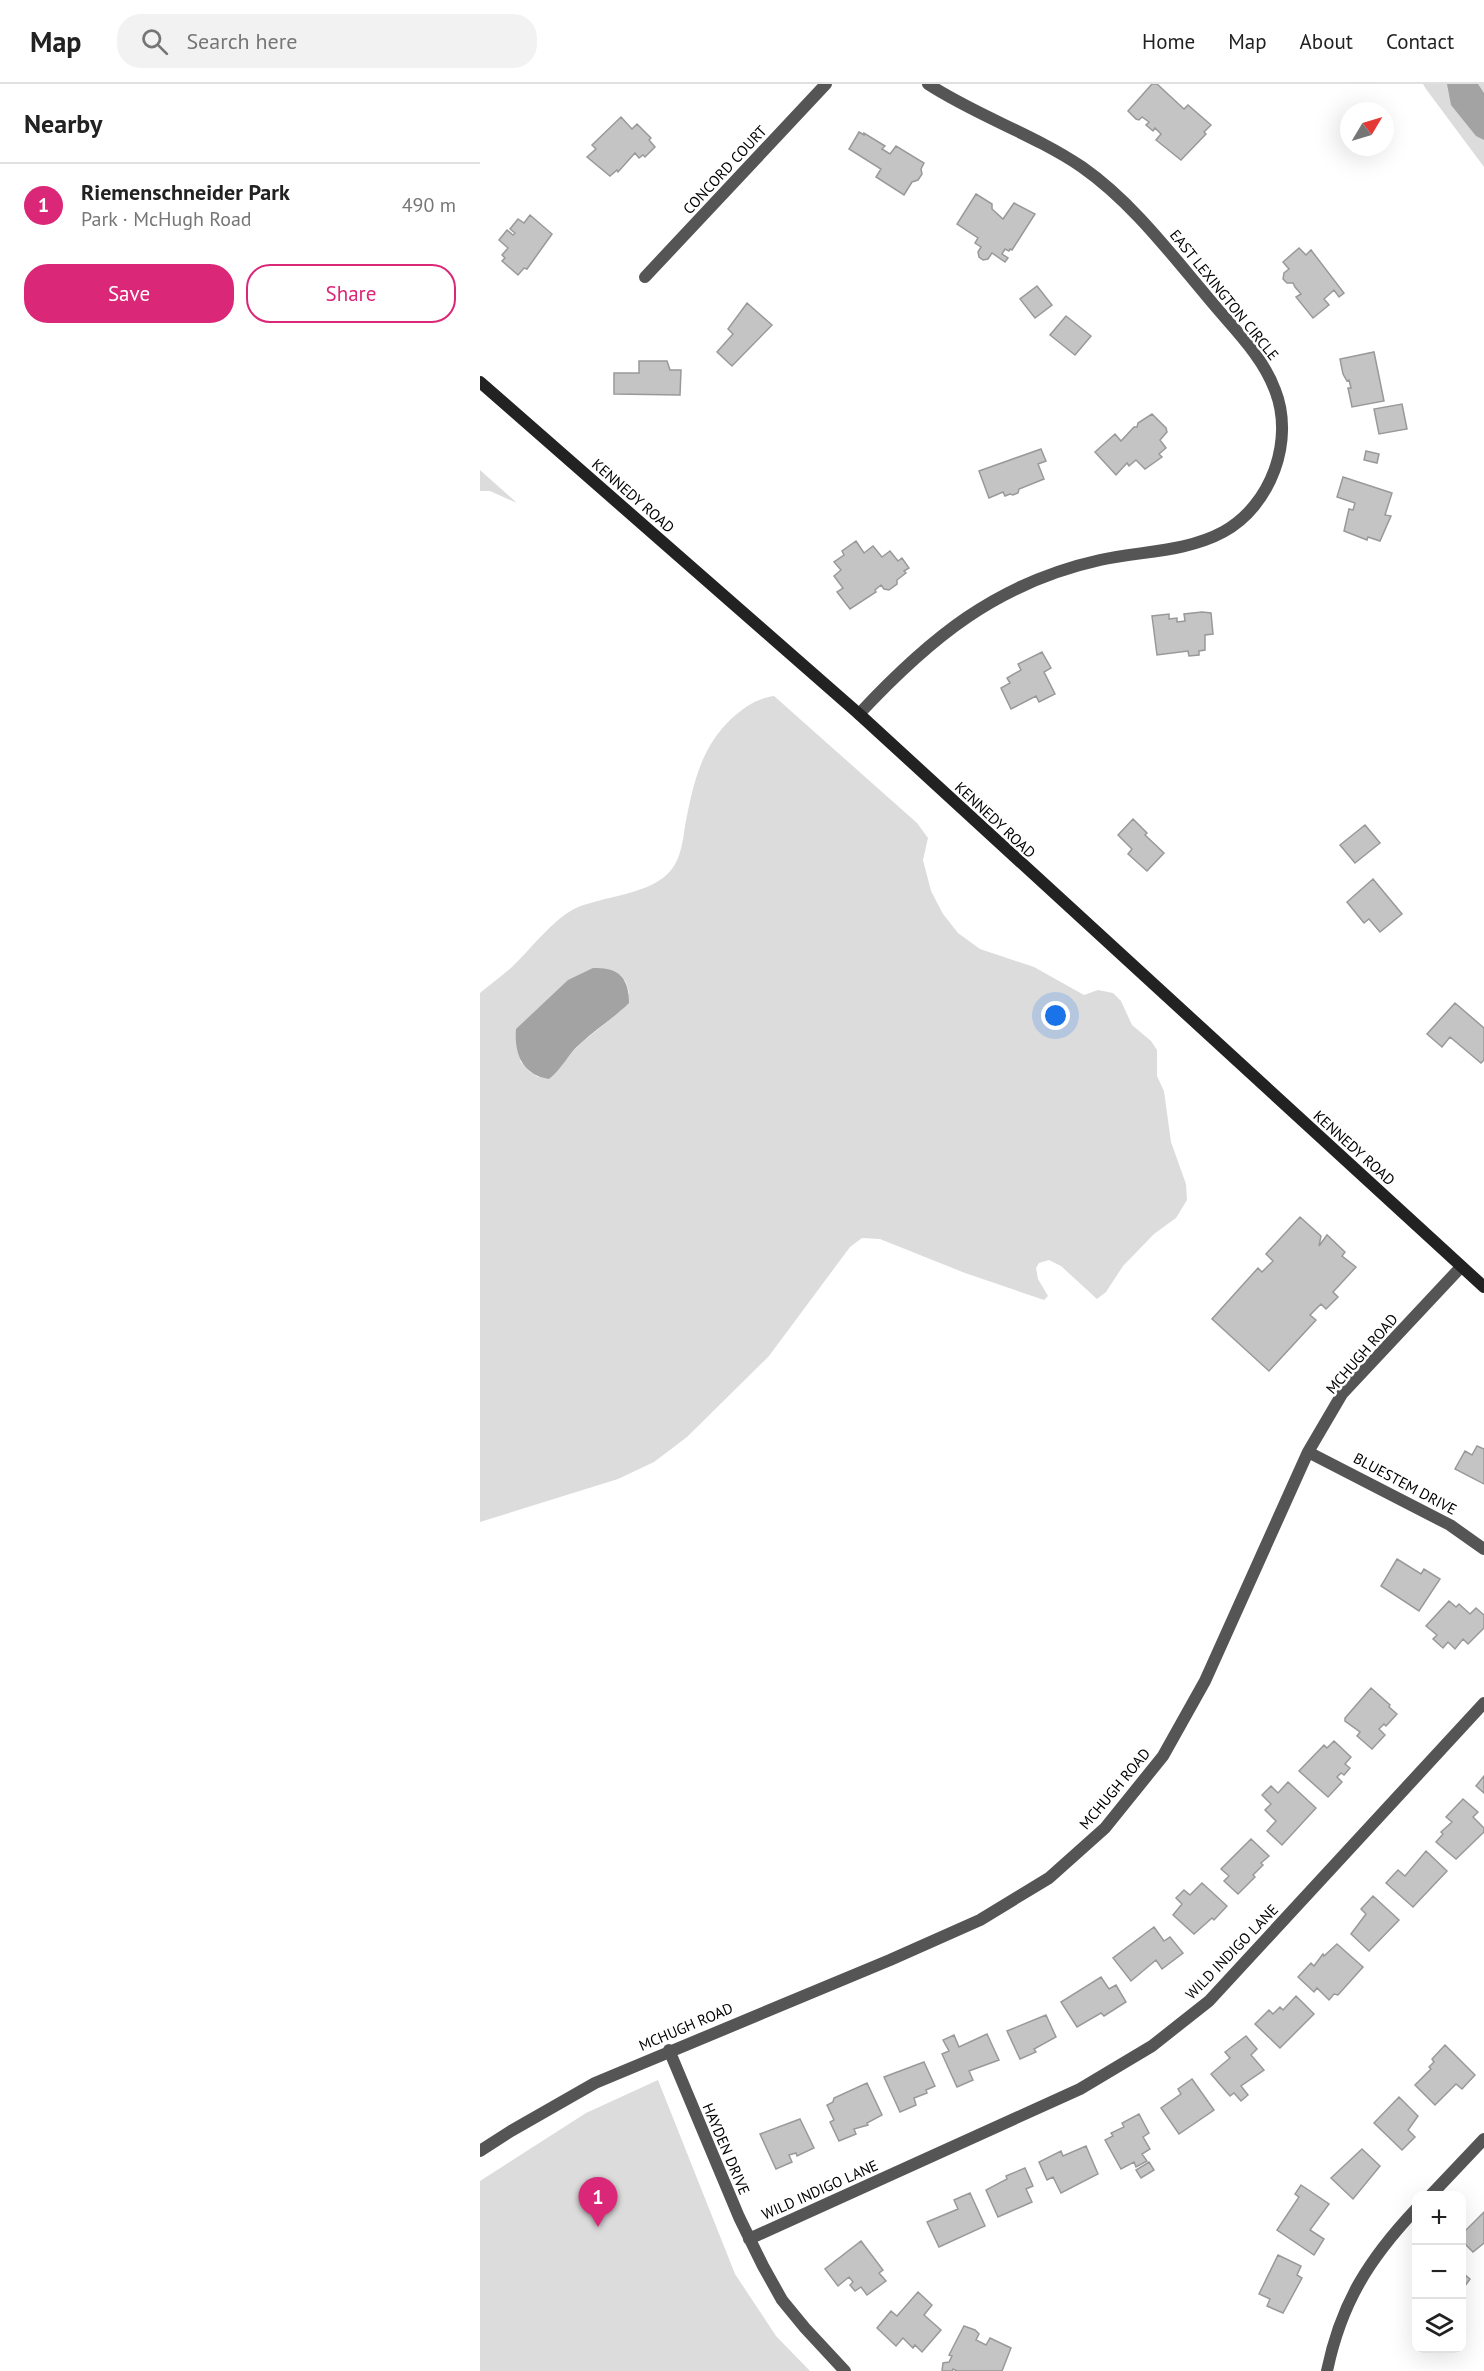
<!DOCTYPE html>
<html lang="en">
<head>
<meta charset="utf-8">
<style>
	body { margin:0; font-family:"PT Sans",sans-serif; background:#f2f2f2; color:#222 }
	.controls { position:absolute; right:18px; bottom:18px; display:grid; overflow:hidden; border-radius:12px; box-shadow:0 6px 24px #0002 }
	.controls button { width:54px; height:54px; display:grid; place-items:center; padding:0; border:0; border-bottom:2px solid #e0e0e0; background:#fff; color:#222; font:30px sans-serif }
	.compass { position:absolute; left:860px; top:18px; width:54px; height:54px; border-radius:50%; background:#fff; box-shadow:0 6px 24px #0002; rotate:52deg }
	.you { position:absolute; left:576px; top:932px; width:21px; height:21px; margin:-15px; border:4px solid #fff; border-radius:50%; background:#1a73e8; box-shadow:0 0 0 9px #1a73e833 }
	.badge { display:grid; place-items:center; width:39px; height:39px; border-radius:50%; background:#db2777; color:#fff; font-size:20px; font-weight:700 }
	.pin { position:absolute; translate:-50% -50px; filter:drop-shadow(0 2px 3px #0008) }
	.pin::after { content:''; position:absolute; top:32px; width:21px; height:18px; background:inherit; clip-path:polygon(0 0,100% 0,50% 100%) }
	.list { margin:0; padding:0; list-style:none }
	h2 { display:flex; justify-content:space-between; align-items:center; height:78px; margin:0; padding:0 24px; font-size:26px }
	h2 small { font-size:20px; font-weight:400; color:#767676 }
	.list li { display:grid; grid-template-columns:39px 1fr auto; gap:18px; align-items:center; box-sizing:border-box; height:84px; padding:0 24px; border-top:2px solid #e0e0e0 }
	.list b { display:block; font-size:22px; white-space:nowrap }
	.list p { margin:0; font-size:20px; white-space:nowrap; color:#767676 }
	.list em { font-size:20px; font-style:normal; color:#767676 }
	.actions { display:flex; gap:12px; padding:18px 24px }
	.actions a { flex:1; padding:14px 0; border:2px solid #db2777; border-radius:24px; text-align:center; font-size:21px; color:#db2777 }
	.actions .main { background:#db2777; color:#fff }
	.icon { flex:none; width:33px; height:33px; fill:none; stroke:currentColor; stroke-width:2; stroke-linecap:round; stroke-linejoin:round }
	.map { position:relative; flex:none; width:1004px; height:2287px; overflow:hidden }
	header { display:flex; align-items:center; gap:36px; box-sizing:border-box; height:84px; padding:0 30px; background:#fff; border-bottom:2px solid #e0e0e0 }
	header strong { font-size:28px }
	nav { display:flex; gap:33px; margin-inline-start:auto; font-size:21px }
	.search { width:420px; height:54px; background:#f2f2f2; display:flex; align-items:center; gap:15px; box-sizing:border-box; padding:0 21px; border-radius:24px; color:#767676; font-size:22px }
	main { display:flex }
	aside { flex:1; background:#fff }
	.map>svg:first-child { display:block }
</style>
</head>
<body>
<header>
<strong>Map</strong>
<div class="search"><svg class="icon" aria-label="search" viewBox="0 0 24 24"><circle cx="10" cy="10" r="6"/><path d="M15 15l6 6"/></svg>Search here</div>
<nav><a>Home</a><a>Map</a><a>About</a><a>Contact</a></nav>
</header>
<main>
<aside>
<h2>Nearby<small></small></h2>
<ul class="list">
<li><span class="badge">1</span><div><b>Riemenschneider Park</b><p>Park · McHugh Road</p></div><em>490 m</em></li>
</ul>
<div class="actions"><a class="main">Save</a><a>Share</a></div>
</aside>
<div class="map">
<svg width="1004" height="2287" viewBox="0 0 1004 2287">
	<rect width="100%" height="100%" fill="#fff"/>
	<path fill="#dcdcdc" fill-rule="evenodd" d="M943,0H1004V83L946,5Z
		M0,386L1,387L37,419L10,407H0Z
		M294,612L437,739L448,754L443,776L451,807L463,830L478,849L500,865L554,883L604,911L618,906L633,909L641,917L652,941L671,957L677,966V992L684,1007L691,1058L706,1100L707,1116L696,1134L674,1150L643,1182L626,1208L617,1215L581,1182L569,1176L559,1179L556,1184L558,1195L568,1212L564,1216L485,1189L400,1155L382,1154L370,1163L289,1272L207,1353L174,1378L138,1395L0,1438V909C11,900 22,892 32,883C51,865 73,835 96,824C123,812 172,811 192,785C201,773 203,756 205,742C213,701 220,665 251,635C265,623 275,615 294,612ZM140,891L146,898L149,909L142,926L101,959L85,976L58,993L49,987L40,977Z
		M178,1996L255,2190L296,2252L330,2287H0V2097L106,2029Z"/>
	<path fill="#a3a3a3" d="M967,0H998L1004,9V56L996,52L971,21Z
		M113,884C139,883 149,894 149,919C134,934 116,945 101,959C88,970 82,985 69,995C42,991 34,969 36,945L88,896Z"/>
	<path fill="#c4c4c4" stroke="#999" stroke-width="1.5" d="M672,0H677L704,25L708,21L731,41L724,48L726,50L701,76L676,56L681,50L675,44L673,47L666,41L669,38L662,33L659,36L656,35L648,27Z
		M141,33L152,45L157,40L171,54L169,56L175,63L165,73L163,71L159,74L155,69L138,88L137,86L130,92L107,73L116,65L112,61Z
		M379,48L384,51V49L405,62L402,65L410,70L416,62L444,79L441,85L442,90L438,96L432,98L424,111L396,93L401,85L369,65Z
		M496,110L512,120V125L523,135L534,119L555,130L532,166L530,165L529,167L525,165L522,170L528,174L525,178L512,169L508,175L503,176L499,173L498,168L501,163L495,159L498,154L477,140Z
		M50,131L72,150L47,185L44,184L38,191L22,177L25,174L22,171L28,164L19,156L27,146L33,151L35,149L30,145L38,135L44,139Z
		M819,164L826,171L831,166L864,209L859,213L854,206L844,215L849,221L833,234L816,213L821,210L815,203L813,199H807L803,195L804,189L809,185L803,178Z
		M557,202L572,221L555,234L540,215Z
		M267,219L292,241L252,282L237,268L253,250L248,245Z
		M586,232L611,252L595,271L570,251Z
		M894,268L904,317L872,323L868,304H871L869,296L867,297L863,290L860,275Z
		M159,277H187L190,286H201L200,311L134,310V289H159Z
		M922,320L927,345L899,350L894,325Z
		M672,330L686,344L687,348L680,356L686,364L679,370L682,373L665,385L656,376L649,382L647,379L636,391L615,368L635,350L641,357L654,343H657L658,339Z
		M561,365L566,377L558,380L564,395L539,405L538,409L533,411L530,410L525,412L523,408L509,414L499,387Z
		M886,367L899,370L897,379L884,376Z
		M863,393L912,409L905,431L911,432L900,457L888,453L887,456L864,447L869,425L873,426L875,419L857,413Z
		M376,457L384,469L393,462L402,473L410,467L418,477L422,474L429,484L424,487L426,489L417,496V500L409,506L404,505L401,501L395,506L396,508L370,525L357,508L363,504L354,492L361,486L354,478L364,471L362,467Z
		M722,528L731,529L733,550L725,551V566L719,567V571L709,572L708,567L677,571L672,532L689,530V535L697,534V538L705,537L704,530Z
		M562,568L571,584L564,588L575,610L559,618L556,612L531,625L521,604L530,599L527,594L541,586L538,580Z
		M653,735L667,749L665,751L684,769L667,787L648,770L652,765L638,751Z
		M885,741L900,759L875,779L860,761Z
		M893,795L922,830L900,848L889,835L884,839L867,818Z
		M975,919L1004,944V976L1001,979L970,953L962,963L947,950Z
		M820,1133L841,1152L839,1162L847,1151L865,1168L862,1172L876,1183L853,1208L858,1213L846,1225L841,1220L830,1231L836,1236L789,1287L732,1235L778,1184L782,1188L793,1177L786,1170Z
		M997,1362L1004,1365V1400L975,1385L985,1367L992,1371Z
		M917,1475L941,1490L944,1485L960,1495L939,1527L901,1502Z
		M969,1517L976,1523L979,1520L990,1530L996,1524L1004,1531V1544L988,1560L983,1555L975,1565L968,1558L963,1564L953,1555L957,1551L946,1542Z
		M891,1604L910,1621L909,1623L917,1630L906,1642L904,1640L899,1645L905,1651L892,1665L877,1652L880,1648L865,1637V1634Z
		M854,1657L871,1673L865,1680L870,1684L864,1691L861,1689L857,1693L862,1698L848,1713L819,1687L844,1661L847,1664Z
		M1004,1692V1709L996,1702Z
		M808,1698L836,1724L802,1761L787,1747L796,1737L785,1726L791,1720L782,1711L791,1702L798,1709Z
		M983,1715L998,1728L993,1733L1004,1744V1748L976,1775L956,1758L963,1750L961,1748L972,1738L966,1733Z
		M771,1755L789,1772L781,1779L783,1781L773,1791L775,1793L758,1810L744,1797L749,1792L741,1785Z
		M946,1767L967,1787L933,1823L906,1799L918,1786L925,1792Z
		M722,1799L747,1822L734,1836L732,1834L714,1850L693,1831L702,1820L696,1814L704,1806L710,1811Z
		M893,1812L919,1836L889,1867L871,1850L886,1830L881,1825Z
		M674,1843L684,1857L690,1853L703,1869L682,1885L676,1876L651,1897L633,1874Z
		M857,1860L883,1883L858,1911L854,1910L849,1916L837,1904L834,1908L818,1893L831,1879L834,1882L843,1870L844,1872Z
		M621,1893L629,1905L636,1901L646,1918L624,1932L621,1929L597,1943L581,1918Z
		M816,1912L834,1930L800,1964L775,1940L789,1926L793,1930L800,1923L803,1926Z
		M566,1931L576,1953L554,1965L556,1968L540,1975L527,1947Z
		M507,1950L519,1976L489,1987L493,1996L477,2003L462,1970L469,1967L463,1956L474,1951L479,1963Z
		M766,1952L777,1965L771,1971L784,1986L761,2002L768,2011L761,2017L754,2009L750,2012L731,1990L750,1974L745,1968Z
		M965,1961L995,1991L982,2005L976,2000L955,2021L935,2001L951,1985L949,1983L954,1978L952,1975Z
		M444,1978L455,2002L446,2006L447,2009L434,2014L436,2021L420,2028L404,1993Z
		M712,1995L734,2026L699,2050L681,2024L701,2010L698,2005Z
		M387,1999L402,2031L387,2039L388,2041L374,2045L376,2050L359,2057L350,2038L354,2036L347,2021L353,2018L354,2014Z
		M919,2013L938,2032L928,2046L935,2053L922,2066L894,2039Z
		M659,2030L669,2049L663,2053L670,2065L662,2070L667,2077L656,2083L654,2078L641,2085L625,2056L633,2052L631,2049L644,2043L642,2039Z
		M320,2035L334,2064L317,2072L316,2069L309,2071L312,2078L296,2085L280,2050Z
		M606,2062L618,2090L581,2109L573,2093L567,2096L559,2078L581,2067L583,2072Z
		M882,2065L900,2082L873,2115L851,2094Z
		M669,2078L674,2086L661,2094L656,2086Z
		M545,2084L553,2102L546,2105L552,2118L518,2133L506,2106L527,2095L526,2092Z
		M821,2101L849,2120L830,2146L844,2155L834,2171L797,2146L819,2113L815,2110Z
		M490,2109L505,2142L459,2163L447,2138L478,2125L474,2116Z
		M1004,2128V2159L993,2168L982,2157V2150Z
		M381,2157L403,2186L399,2189L406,2197L387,2211L381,2203L375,2207L370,2201L373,2198L369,2193L358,2202L345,2185Z
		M798,2171L821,2182L817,2191L822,2194L803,2229L787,2222L790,2215L779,2210Z
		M982,2188L990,2195L982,2206Z
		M438,2208L452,2221L444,2231L461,2246L442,2268L435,2261L433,2264L423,2254L416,2262L397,2244L411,2227L417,2232Z
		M484,2242L495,2246L499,2250L496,2256L506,2261L510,2254L531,2264L522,2287H477L473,2285L472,2287H462L463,2279L469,2278L472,2272L469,2271Z"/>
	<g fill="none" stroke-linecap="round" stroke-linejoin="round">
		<path stroke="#555" stroke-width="12" d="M165,193L346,0
			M379,630C449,555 516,499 620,476C661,467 706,468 743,448C791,422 815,356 795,306C782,271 753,244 730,216C691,170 652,118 602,83C553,50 497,32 448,0
			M828,1368L970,1441L1004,1465
			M189,1966L259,2133L283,2182L302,2216L325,2244L365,2287
			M0,2067L31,2047L115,1999L410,1876L500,1836L569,1794L625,1744L683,1672L725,1597L828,1368L862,1310L981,1183
			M950,2112L1004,2055
			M269,2155L600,2005L672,1962L729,1917L1004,1619
			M847,2287C861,2219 889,2175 936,2125"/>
		<path stroke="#222" stroke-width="12" d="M0,298L379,630L1004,1203"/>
	</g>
	<g text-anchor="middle" stroke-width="5" stroke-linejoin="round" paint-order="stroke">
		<g font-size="15" fill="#000" stroke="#fff">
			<text transform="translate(245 86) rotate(-47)" y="5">CONCORD COURT</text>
			<text transform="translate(744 211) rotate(51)" y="5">EAST LEXINGTON CIRCLE</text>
			<text transform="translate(153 412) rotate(41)" y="5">KENNEDY ROAD</text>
			<text transform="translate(515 736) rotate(43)" y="5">KENNEDY ROAD</text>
			<text transform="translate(874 1064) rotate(42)" y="5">KENNEDY ROAD</text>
			<text transform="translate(882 1270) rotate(-49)" y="5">MCHUGH ROAD</text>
			<text transform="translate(925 1400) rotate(28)" y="5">BLUESTEM DRIVE</text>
			<text transform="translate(635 1705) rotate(-50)" y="5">MCHUGH ROAD</text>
			<text transform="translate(752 1868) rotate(-46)" y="5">WILD INDIGO LANE</text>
			<text transform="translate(206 1943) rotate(-23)" y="5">MCHUGH ROAD</text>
			<text transform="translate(246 2065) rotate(67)" y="5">HAYDEN DRIVE</text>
			<text transform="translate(340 2106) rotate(-24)" y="5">WILD INDIGO LANE</text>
		</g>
	</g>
</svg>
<div class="controls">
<button>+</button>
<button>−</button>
<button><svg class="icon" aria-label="layers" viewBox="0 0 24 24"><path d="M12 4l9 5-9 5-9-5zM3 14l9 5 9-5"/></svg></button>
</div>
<svg class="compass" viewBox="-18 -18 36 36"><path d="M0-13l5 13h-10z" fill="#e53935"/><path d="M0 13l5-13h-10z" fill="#767676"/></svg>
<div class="you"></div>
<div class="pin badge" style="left:118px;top:2143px">1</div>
</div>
</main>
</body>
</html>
